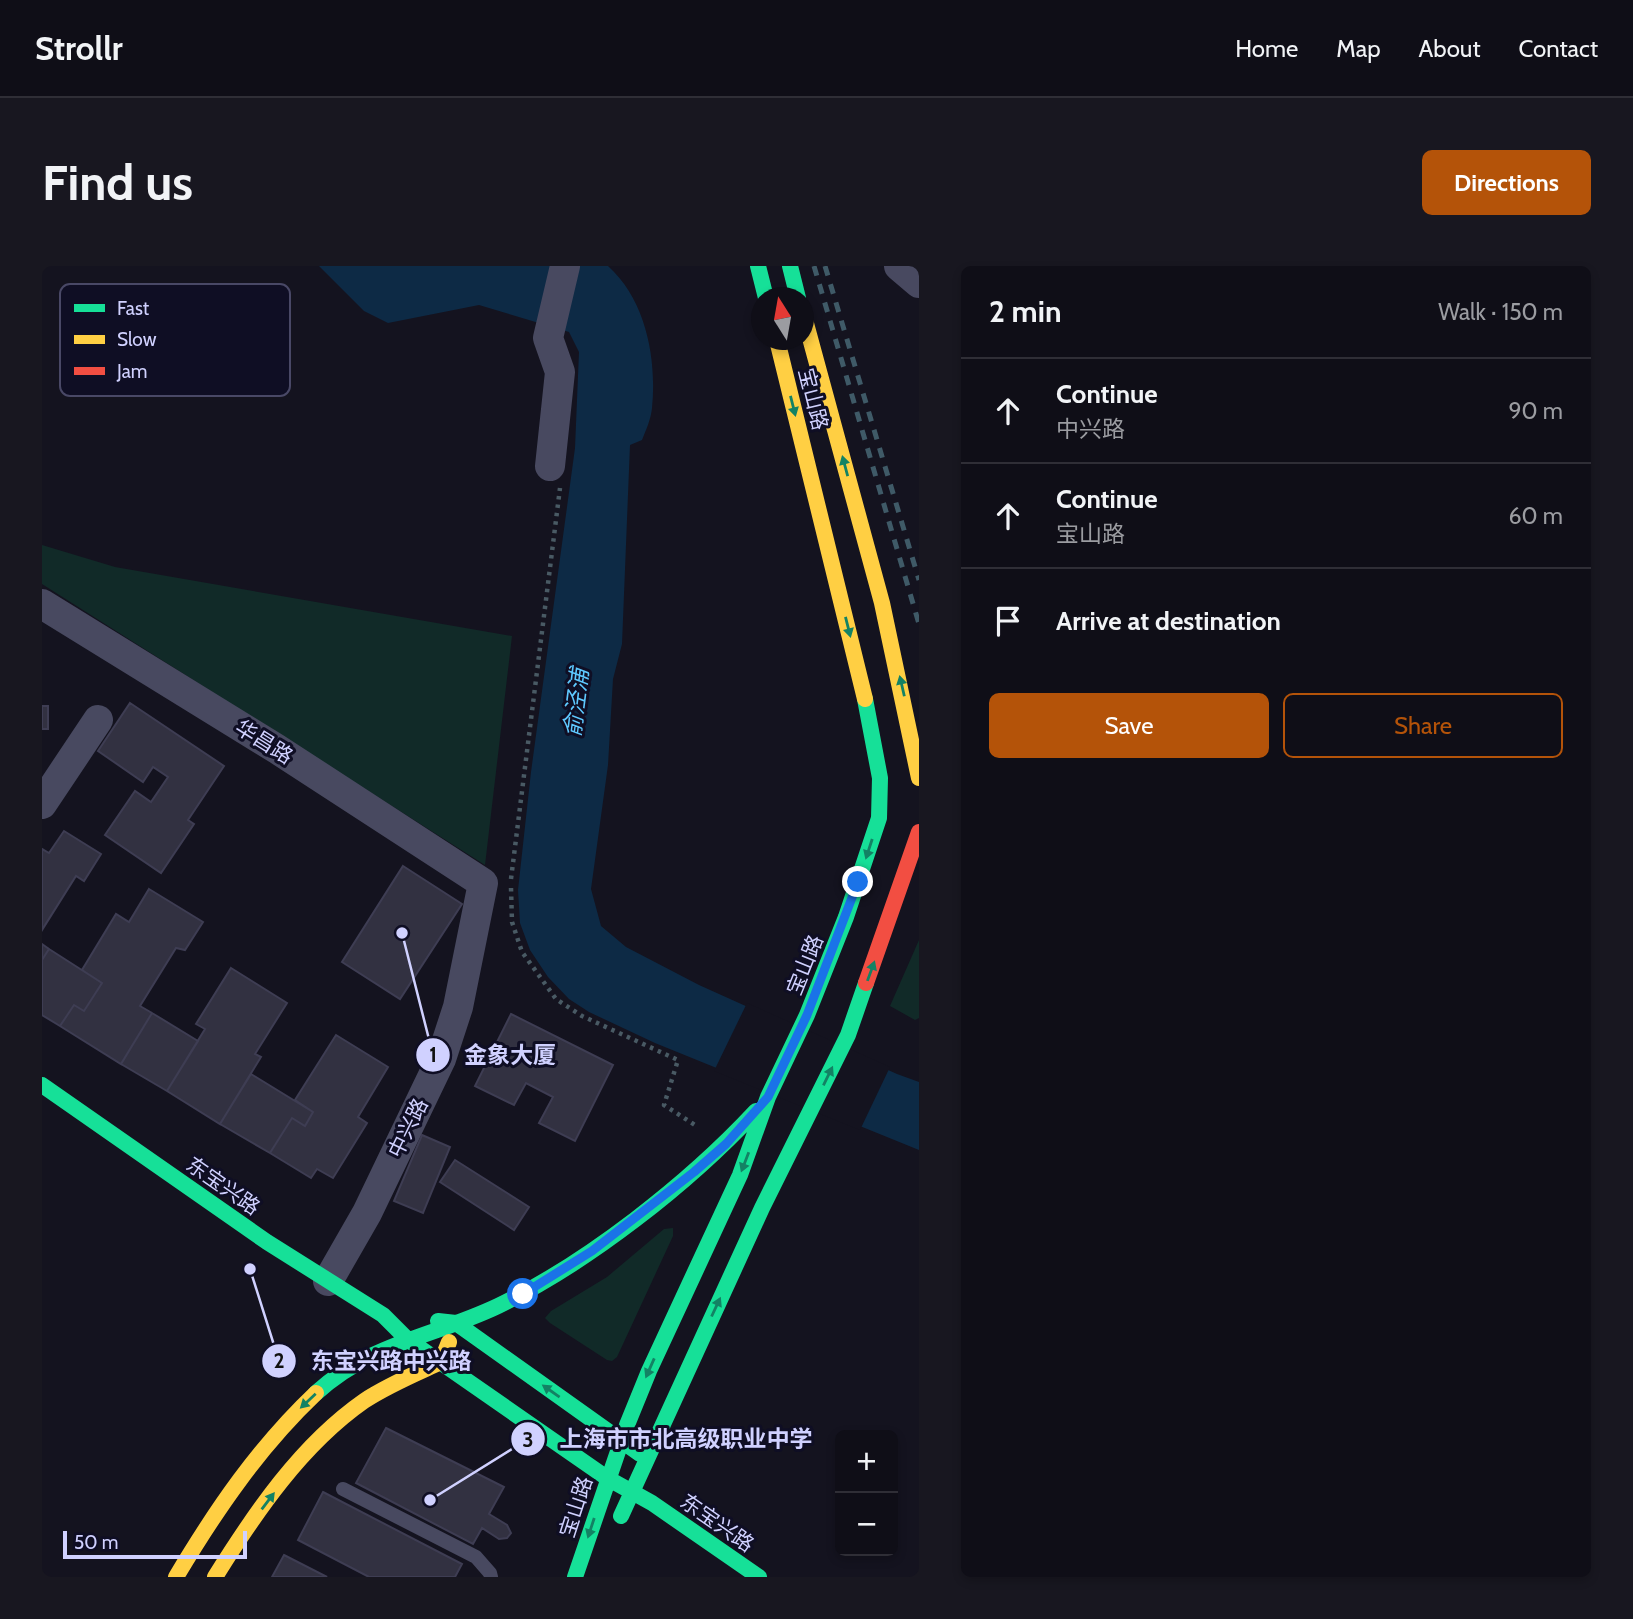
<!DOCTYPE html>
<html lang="en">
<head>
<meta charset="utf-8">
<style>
	body { margin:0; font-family:Cabin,"Noto Sans SC",sans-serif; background:#181720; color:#f1f3f6 }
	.controls { position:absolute; right:21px; bottom:21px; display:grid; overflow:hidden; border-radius:10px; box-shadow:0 4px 10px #0003 }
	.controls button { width:63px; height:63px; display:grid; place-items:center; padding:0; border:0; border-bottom:2px solid #2f2e36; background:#0f0e17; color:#f1f3f6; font:35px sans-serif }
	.compass { position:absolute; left:709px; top:21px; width:63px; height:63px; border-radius:50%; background:#0f0e17; box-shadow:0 4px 10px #0003; rotate:349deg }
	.scale { position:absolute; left:21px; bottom:18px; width:184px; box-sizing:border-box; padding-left:7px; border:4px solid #d0d1ff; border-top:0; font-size:19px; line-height:24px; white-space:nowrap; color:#d0d1ff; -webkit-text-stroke:5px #0f0e24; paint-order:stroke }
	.stop { position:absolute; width:21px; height:21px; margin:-16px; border:5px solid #1a73e8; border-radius:50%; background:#fff }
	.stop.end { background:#1a73e8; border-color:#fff; box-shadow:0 2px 7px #0008 }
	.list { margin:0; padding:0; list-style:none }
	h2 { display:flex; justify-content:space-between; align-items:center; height:91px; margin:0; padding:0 28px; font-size:30px }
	h2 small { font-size:23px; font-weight:400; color:#9b9ca1 }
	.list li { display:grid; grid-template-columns:46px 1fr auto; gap:21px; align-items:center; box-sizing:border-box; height:105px; padding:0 28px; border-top:2px solid #2f2e36 }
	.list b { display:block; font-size:26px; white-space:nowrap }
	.list p { margin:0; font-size:23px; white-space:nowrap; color:#9b9ca1 }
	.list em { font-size:23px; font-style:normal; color:#9b9ca1 }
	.actions { display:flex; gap:14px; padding:21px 28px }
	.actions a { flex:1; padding:16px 0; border:2px solid #b45309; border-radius:10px; text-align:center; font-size:24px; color:#b45309 }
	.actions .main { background:#b45309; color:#fff }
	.icon { flex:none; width:38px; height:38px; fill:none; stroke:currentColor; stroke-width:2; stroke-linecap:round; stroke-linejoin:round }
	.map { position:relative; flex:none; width:877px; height:1311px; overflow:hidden; border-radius:10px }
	header { display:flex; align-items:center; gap:42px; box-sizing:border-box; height:98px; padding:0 35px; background:#0f0e17; border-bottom:2px solid #2f2e36 }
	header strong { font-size:33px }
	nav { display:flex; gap:38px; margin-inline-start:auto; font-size:24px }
	.intro { display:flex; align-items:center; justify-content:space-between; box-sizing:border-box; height:168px; padding:0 42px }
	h1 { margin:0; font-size:49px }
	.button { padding:18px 32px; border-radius:10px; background:#b45309; color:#fff; font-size:24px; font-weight:700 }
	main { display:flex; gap:42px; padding:0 42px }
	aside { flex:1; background:#0f0e17; border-radius:10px; box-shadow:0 4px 10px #0003 }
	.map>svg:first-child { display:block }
</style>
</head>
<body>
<header>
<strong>Strollr</strong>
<nav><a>Home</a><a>Map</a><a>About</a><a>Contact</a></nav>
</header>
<div class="intro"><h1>Find us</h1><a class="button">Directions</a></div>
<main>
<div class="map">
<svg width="877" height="1311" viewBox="0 0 877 1311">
	<rect width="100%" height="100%" fill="#14131f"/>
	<path fill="#112a28" d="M0,279L73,301L470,370L443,599L0,318Z
		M877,674V752L873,754L848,740Z
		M631,962V970L575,1091L570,1095L565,1094L508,1057L503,1052L509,1045L565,1011L622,963Z"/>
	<path fill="#0d2a45" d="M277,0H566C604,34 615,93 610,142C609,153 604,164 600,174L588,179L580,378L571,413L566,499L549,623L559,660L584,681L657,719L855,808L877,816V884L613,777L547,746L527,733L506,711L488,684L478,657L476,624L489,506L533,182L537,86L527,66L437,39L346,57L322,45Z"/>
	<path fill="#14131f" d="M705,737L848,801L818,864L672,805Z"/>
	<path fill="#323141" stroke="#3e3d53" stroke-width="2" d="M88,437L182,500L146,554L152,558L119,607L63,569L93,525L109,536L126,511L111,501L101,516L56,485Z
		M0,440H6V463H0Z
		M22,565L59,588L42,615L34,610L0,664V583L7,587Z
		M361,600L420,638L358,733L300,696Z
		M107,623L161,656L143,684L134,682L98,740L110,747L79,798L18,760L32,739L42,745L60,717L40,704L74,648L87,656Z
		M0,678L7,683L0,694Z
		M7,683L60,717L42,745L32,739L18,760L0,749V694Z
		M189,702L245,737L213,788L219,791L178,858L125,825L163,763L154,758Z
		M110,747L156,775L125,825L79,798Z
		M469,748L571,799L533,875L497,857L511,831L484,817L472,839L433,820Z
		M294,769L346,801L316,851L325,857L291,912L275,903L269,912L228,887L250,852L263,860L271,846L253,834Z
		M209,808L271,846L263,860L250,852L228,887L178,858Z
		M380,869L408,881L381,947L352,935Z
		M413,894L487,941L472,964L398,916Z
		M344,1162L462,1221L447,1248L465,1259L469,1267L465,1272L457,1273L440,1262L431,1278L314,1217Z
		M281,1226L420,1298L413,1311H327L256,1274Z
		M242,1289L285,1311H230Z"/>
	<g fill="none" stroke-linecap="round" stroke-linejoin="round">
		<path stroke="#495a64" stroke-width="4.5" stroke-dasharray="3.5 5" stroke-linecap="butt" d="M469,613L518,222
			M469,622L470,656L480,686L514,733L540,750L636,794L622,839L656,861"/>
		<path stroke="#484960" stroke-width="14" d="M301,1223L434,1291L448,1307L449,1311"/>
		<path stroke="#484960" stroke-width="30" d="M857,0L877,17
			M508,200L518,106L506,72L523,0
			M0,338L235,483L441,617L416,741L399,793L325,947L286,1015
			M0,538L56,454"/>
		<path stroke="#16e098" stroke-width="16" d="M716,0L724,32
			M748,0L756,32
			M0,819L225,976L341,1049L365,1073L565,1212L610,1237L717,1311
			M396,1055L414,1057L598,1188
			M274,1127C330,1076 391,1071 456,1040C545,997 646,918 714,845
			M579,1250L720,942L806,769L824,717
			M533,1311L585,1159L607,1105L698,909L726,831L765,749L804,651L837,552L838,512L823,433"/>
		<path stroke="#ffcf43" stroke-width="16" d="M762,50L840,337L877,512
			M735,74L823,433
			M134,1311C174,1244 217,1181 274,1127
			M173,1311C213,1247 259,1179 322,1135C346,1119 373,1108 399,1096L407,1076"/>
		<path stroke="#f24e42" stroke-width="16" d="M824,717L877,566"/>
		<path stroke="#3f5a67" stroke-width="5" stroke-dasharray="10 9" stroke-linecap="butt" d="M772,0L877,358
			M783,0L877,314"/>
	</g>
	<defs><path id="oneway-solid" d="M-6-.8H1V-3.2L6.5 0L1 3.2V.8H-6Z" transform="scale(1.75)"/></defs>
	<g fill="#138264">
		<use href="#oneway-solid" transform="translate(751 140) rotate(76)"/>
		<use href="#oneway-solid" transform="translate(803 200) rotate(-105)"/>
		<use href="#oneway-solid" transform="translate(806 361) rotate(76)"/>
		<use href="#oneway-solid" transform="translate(860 420) rotate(-103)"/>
		<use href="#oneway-solid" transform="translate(827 583) rotate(108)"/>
		<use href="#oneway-solid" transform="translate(829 705) rotate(-70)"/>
		<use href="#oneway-solid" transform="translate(786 810) rotate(-64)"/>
		<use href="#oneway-solid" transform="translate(703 896) rotate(111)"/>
		<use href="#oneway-solid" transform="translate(674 1041) rotate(-65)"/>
		<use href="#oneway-solid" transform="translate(608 1102) rotate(114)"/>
		<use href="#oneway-solid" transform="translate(509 1125) rotate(-145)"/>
		<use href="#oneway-solid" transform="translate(266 1135) rotate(137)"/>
		<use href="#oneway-solid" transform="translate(226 1235) rotate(-53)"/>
		<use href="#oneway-solid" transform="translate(549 1262) rotate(108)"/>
	</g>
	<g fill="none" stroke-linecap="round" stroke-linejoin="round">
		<path stroke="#1a73e8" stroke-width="9" d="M481,1028L550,985L652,906L684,878L726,831L765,749L816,616"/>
	</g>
	<g text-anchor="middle" stroke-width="6" stroke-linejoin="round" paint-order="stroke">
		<g font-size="21" fill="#d0d1ff" stroke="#0f0e24">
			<text transform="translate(771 133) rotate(76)" y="7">宝山路</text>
			<text transform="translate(222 476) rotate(32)" y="7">华昌路</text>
			<text transform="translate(763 699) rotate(-68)" y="7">宝山路</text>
			<text transform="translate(366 862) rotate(-64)" y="7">中兴路</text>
			<text transform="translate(181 920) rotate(35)" y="7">东宝兴路</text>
			<text transform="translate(534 1241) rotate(-72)" y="7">宝山路</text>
			<text transform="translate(675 1257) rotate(35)" y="7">东宝兴路</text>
		</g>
		<g font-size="23" font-style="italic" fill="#5ec9ff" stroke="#0f0e24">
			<text transform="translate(534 437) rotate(-83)" y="8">俞泾浦</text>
		</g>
	</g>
	<rect x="18" y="18" width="230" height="112" rx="10" fill="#0f0e24" stroke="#494866" stroke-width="2"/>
	<rect x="32" y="38" width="31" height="8" fill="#16e098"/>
	<rect x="32" y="69" width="31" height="9" fill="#ffcf43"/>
	<rect x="32" y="101" width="31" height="8" fill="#f24e42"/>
	<g font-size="19" fill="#d0d1ff">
		<text x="75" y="49">Fast</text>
		<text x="75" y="80">Slow</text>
		<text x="75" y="112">Jam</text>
	</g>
	<path fill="none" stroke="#d0d1ff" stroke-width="2.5" d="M360 667L391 789M208 1003L237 1095M388 1234L486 1173"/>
	<g fill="#d0d1ff" stroke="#0f0e24" stroke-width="2.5">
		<circle cx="360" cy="667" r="7"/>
		<circle cx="208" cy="1003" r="7"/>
		<circle cx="388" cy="1234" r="7"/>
		<circle cx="391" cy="789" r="18"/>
		<circle cx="237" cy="1095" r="18"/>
		<circle cx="486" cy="1173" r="18"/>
	</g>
	<g font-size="21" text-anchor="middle" font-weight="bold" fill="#111">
		<text x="391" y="796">1</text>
		<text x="237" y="1102">2</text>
		<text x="486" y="1181">3</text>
	</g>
	<g font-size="23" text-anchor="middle" font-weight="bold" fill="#d0d1ff" stroke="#0f0e24" stroke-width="6" stroke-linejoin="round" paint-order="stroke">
		<text x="468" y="797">金象大厦</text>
		<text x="349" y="1103">东宝兴路中兴路</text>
		<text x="644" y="1181">上海市市北高级职业中学</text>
	</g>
</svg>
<div class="controls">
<button>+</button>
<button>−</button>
</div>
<svg class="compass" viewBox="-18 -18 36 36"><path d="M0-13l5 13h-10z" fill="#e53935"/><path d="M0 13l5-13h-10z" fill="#9b9ca1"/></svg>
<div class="scale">50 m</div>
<div class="stop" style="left:481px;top:1028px"></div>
<div class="stop end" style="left:816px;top:616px"></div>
</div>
<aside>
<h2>2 min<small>Walk · 150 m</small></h2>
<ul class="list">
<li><svg class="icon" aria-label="ahead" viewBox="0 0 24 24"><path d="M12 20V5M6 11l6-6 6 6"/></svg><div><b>Continue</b><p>中兴路</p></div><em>90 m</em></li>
<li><svg class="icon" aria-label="ahead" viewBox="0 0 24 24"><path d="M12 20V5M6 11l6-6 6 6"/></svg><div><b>Continue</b><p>宝山路</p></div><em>60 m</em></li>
<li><svg class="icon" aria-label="arrive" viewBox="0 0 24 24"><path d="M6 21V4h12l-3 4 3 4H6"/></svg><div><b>Arrive at destination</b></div></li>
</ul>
<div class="actions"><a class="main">Save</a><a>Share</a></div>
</aside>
</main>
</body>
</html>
